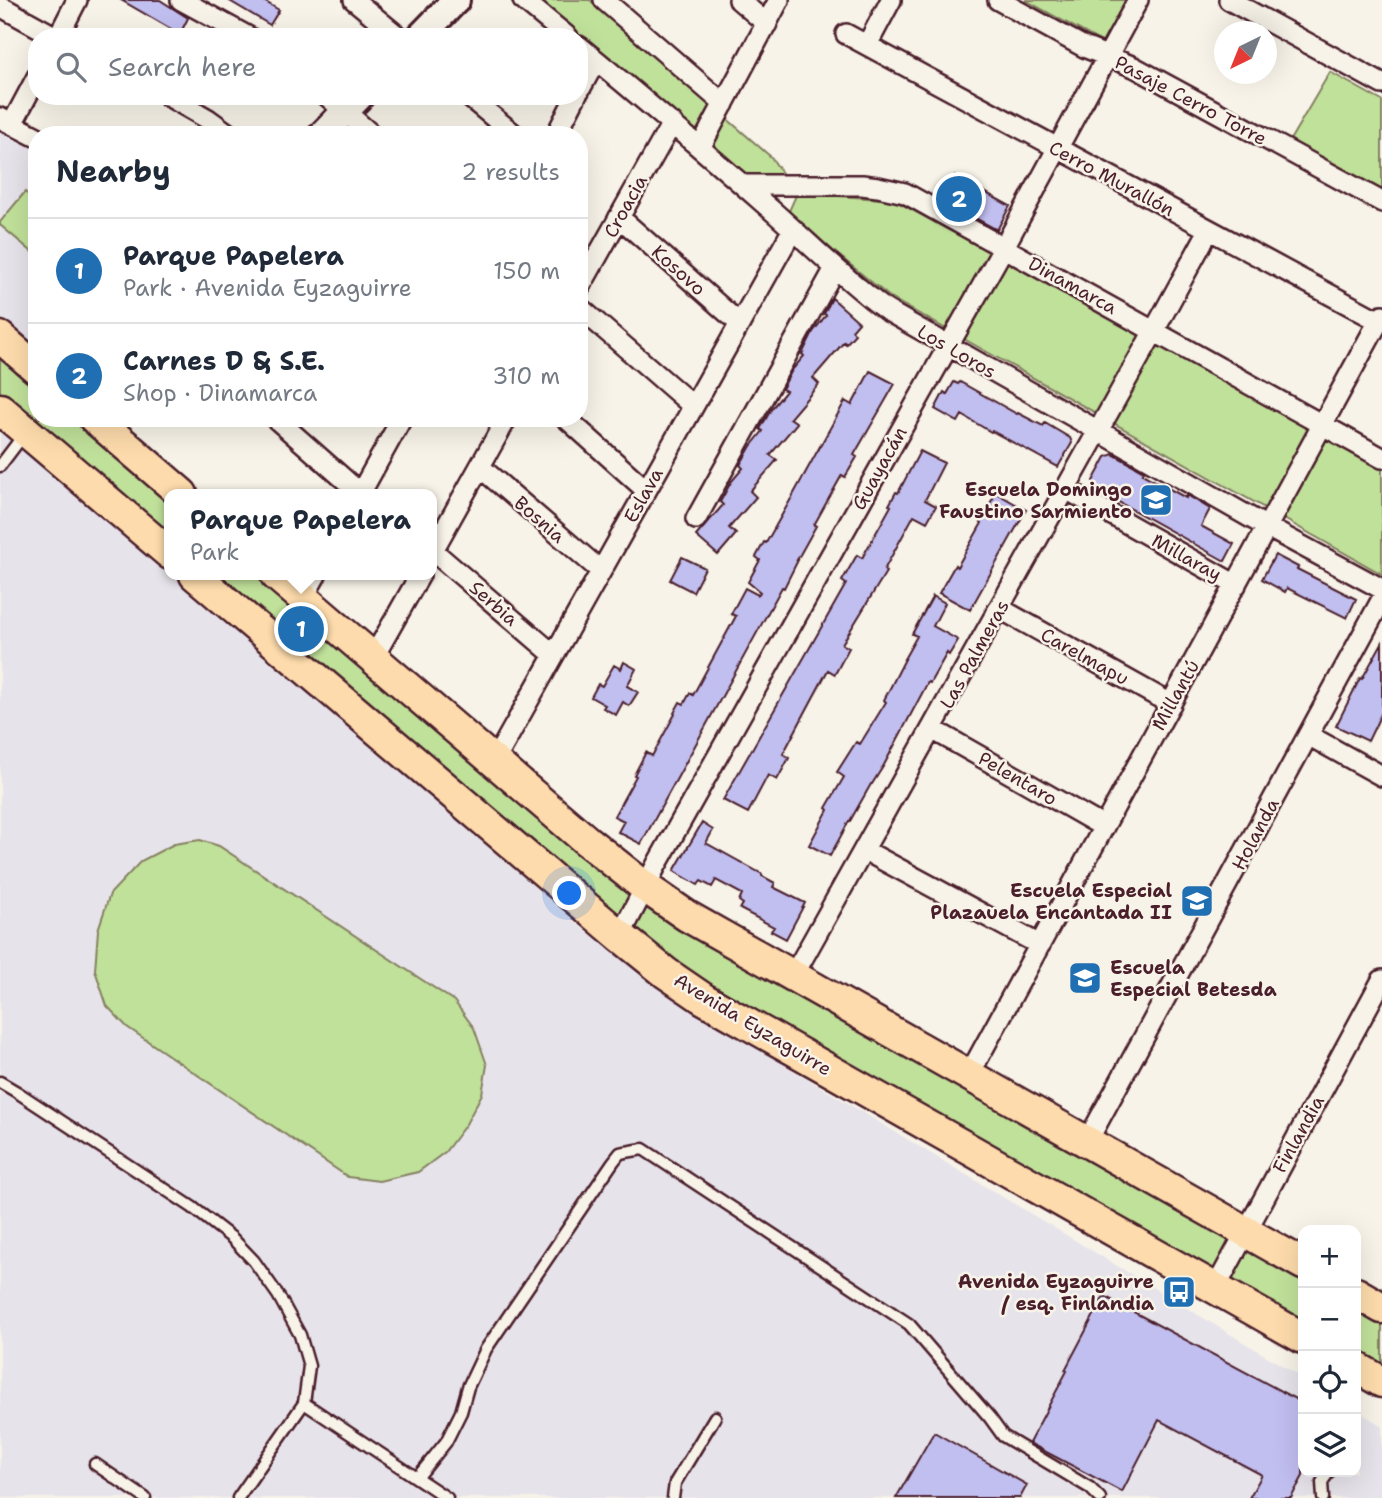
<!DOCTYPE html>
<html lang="en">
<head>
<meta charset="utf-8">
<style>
	body { margin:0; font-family:"Shantell Sans",sans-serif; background:#f6f6f7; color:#1f2937 }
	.controls { position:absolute; right:21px; bottom:21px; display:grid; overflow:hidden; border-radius:14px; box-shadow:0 7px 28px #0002 }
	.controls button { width:63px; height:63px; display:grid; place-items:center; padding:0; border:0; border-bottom:2px solid #e0e1e3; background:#fff; color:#1f2937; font:35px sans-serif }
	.compass { position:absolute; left:1214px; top:21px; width:63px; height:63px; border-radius:50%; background:#fff; box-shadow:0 7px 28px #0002; rotate:223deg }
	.you { position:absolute; left:570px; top:894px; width:24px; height:24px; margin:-18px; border:5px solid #fff; border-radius:50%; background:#1a73e8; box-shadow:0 0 0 10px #1a73e833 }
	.badge { display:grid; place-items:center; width:46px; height:46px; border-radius:50%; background:#1f6fb2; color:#fff; font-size:23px; font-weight:700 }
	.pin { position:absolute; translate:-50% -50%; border:4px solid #fff; box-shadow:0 2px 7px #0006 }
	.popup { position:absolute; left:164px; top:489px; width:273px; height:91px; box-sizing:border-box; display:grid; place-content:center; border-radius:14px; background:#fff; filter:drop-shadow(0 2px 5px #0005); font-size:23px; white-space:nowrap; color:#747a83 }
	.popup b { font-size:26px; color:#1f2937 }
	.popup::after { content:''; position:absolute; left:50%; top:100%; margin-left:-14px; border:14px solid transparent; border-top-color:#fff }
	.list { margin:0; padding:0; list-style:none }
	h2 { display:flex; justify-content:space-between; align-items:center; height:91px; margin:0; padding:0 28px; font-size:30px }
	h2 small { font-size:23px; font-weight:400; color:#747a83 }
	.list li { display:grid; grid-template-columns:46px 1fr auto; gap:21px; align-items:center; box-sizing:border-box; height:105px; padding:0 28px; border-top:2px solid #e0e1e3 }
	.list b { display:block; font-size:26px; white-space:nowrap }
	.list p { margin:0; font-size:23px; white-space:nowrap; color:#747a83 }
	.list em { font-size:23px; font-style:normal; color:#747a83 }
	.icon { flex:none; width:38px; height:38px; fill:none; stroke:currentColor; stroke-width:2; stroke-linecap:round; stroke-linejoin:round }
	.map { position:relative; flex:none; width:1382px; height:1498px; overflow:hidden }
	.search { position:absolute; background:#fff; box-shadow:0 7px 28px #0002; left:28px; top:28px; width:560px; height:77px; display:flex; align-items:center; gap:18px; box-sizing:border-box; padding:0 24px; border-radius:28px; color:#747a83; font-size:26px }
	.panel { position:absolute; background:#fff; box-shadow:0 7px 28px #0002; left:28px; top:126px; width:560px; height:301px; border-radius:28px }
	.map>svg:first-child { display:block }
</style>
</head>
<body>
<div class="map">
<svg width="1382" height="1498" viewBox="0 0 1382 1498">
	<rect width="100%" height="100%" fill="#f7f3e8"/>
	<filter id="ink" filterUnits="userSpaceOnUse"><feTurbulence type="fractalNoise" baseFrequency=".0143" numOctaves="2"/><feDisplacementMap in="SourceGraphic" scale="14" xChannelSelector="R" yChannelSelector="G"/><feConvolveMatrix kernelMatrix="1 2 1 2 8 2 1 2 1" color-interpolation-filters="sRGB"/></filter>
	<g filter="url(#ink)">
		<path fill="#e7e3ea" d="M0,125L37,144V353L0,320Z
			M0,426L170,572V575H173L581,927L666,991L751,1045L1303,1378V1472H1356V1410L1382,1426V1498H0Z"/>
		<path fill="#c0e19a" stroke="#858062" stroke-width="2" d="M535,0H590L771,157L786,179L747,174L720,154Z
			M1025,0H1126L1103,43Z
			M1330,72L1382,101V192L1290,140Z
			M25,192L37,202V256L0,225V222Z
			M797,193L894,200L1382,467V574L891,298L798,222L789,211Z
			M0,347L37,378V418H83L170,494V543L0,399Z
			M207,575H266L616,874L1303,1271V1326L705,988Z
			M200,840L219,846L454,1001L474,1028L487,1065L482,1094L466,1124L445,1152L418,1172L379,1181L348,1177L127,1027L107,1006L95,970L98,930L110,894L141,861L174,844Z
			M1356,1301L1382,1316V1369L1356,1355Z"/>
		<path fill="#c1bef0" stroke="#4a1f2b" stroke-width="2" d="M121,0H160L188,18L180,34Z
			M228,0H262L279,10L270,25Z
			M955,176L1010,206L997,230L942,200Z
			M832,298L859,322L852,330L855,334L846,344L844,342L813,378L819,384L790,418L797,423L770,455L777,460L750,491L756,497L729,528L736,534L718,555L696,536L723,505L720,502L731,482L743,468L740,465L751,446L763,431L760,429L772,408L786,391L782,389L792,370L804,356L802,354L813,332L826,315L824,314Z
			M870,371L895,384L854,455L857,457L845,477L842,475L814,525L816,526L797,560H798L784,588L782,587L641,844L618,832L624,821L614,816L636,776L634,775L646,752L652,756L675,714L674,713L680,702L684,704L690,693L693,695L736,616L731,614L745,588L758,595L760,592L748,582L760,560L756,557L764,542L766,543L792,497L845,401L852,405Z
			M954,382L958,384L960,382L1017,414L1018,413L1043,426L1045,423L1070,438L1072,443L1058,467L992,431L991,432L962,415L958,422L935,409L944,392L947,394Z
			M920,451L944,463L925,500L936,506L927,522L914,515L884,570L886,572L842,644L849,648L835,674L828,670L783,754L789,758L777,780L768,775L748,813L723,800L846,584L842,581L857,555L862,558L891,506L889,505L896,492L898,493Z
			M1113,454L1144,471L1142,474L1186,498L1187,495L1210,509L1201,526L1234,544L1225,561L1097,490L1093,481L1106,457Z
			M996,493L1026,510L970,610L939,593L955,565L957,567L982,523L980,521Z
			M1275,555L1298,567L1297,569L1356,599L1347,618L1287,588L1285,592L1262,579Z
			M682,557L705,568L693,592L670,580Z
			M933,596L945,603L933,626L958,640L949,655L947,653L930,683L928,682L884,765L872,784H871L850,821H849L830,856L809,845L828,810L826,808L844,777L837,772L856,742L860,744L886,702L884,700L905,659H904L917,636L912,634Z
			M1382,643V712L1368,741L1336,726L1360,678L1362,679Z
			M624,662L636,669L627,686L638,692L629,706L623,702L616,715L603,708L605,705L591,697L598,684L602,686L614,665L621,669Z
			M702,823L713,830L706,843L762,874V876L775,883L773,887L805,903L786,939L771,931L774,927L740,909L743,904L739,901L742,894L716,880L712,887L701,881L698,885L674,871Z
			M1104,1296L1303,1403V1476L1291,1498H1249L1262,1475L1159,1420L1122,1492L1029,1443L1067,1371L1065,1370Z
			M934,1432L1027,1485L1020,1498H896Z"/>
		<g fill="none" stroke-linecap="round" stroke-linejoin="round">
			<defs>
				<path id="lane" d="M0,466L25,433
					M0,1082L17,1092L192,1207L232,1238L254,1261L278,1295L300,1335L309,1366L304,1403L238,1498
					M304,1403L447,1498
					M95,1464L145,1498
					M417,1478L446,1442L461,1412L468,1387L486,1349L613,1162L620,1153L643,1149L909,1324L990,1418L1003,1436L1090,1488L1100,1498
					M673,1498L675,1483L715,1417
					M1323,1498L1322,1482L1329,1472"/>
				<path id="street" d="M181,0L249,37
					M354,0L399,37
					M523,0L568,37
					M604,0L724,104
					M739,0L767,24
					M998,0L1084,47L1134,67L1382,202
					M1229,0L1382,84
					M0,6L56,37
					M846,34L1379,321
					M58,37L77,0
					M867,45L891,0
					M579,46C646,101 711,157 776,214C812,246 847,281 886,310L1267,527L1382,589
					M579,91L596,60
					M168,96L208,119L230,135
					M327,96L372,135
					M468,96L515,135
					M0,118L37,137
					M12,124L37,77
					M556,135L576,96
					M700,148L779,0
					M743,185H862L878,187L905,193L1382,458
					M619,217L740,324
					M579,289L672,123
					M579,307L693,406
					M275,418L361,494
					M566,418L646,490
					M480,467L601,571
					M1066,489L1236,585
					M360,494L402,418
					M696,519L835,268
					M433,551L554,655
					M432,552L507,418
					M303,598L316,575
					M999,608L1171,704
					M373,658L420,575
					M932,729L1104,827
					M1308,735L1382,776
					M494,762L793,229
					M864,850L1040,945
					M620,936L657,864L1004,247L1138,0
					M793,976L1154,331L1209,230
					M969,1075L1382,315
					M1087,1142L1382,599
					M1215,1289L1382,980"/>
				<path id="secondary" d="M420,37L456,0
					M322,135L360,96"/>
				<path id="primary" d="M0,337L37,369
					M0,409L170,554
					M94,418L182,494
					M195,575L620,936L666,973L704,999L1303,1338
					M276,575L587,841L645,887L687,916L1303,1264
					M1356,1293L1382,1308
					M1356,1367L1382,1382"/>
			</defs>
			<use href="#lane" stroke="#4a1f2b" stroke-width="15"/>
			<use href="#street" stroke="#4a1f2b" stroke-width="24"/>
			<use href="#secondary" stroke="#4a1f2b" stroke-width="32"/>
			<use href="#primary" stroke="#4a1f2b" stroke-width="35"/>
			<use href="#lane" stroke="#f7f3e8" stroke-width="10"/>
			<use href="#street" stroke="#f7f3e8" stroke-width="19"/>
			<use href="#secondary" stroke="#f7f3e8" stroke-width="26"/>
			<use href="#primary" stroke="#fddbac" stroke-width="30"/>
		</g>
	</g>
	<defs>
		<symbol id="school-square" viewBox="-11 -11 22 22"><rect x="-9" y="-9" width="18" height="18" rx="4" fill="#1f6fb2" stroke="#f7f3e8"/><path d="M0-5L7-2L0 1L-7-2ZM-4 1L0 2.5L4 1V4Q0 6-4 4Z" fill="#fff"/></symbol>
		<symbol id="bus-square" viewBox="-11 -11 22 22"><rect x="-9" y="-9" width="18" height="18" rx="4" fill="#1f6fb2" stroke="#f7f3e8"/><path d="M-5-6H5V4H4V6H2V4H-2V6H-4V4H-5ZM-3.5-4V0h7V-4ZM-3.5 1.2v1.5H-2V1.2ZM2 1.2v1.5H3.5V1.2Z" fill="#fff"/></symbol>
	</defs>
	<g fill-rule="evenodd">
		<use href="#school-square" x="1137" y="481" width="38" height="38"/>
		<use href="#school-square" x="1178" y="882" width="38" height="38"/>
		<use href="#school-square" x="1066" y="959" width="38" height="38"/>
		<use href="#bus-square" x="1160" y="1273" width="38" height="38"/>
	</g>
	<g text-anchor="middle" stroke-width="5" stroke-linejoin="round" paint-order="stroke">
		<g font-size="19" fill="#4a1f2b" stroke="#f7f3e8">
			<text transform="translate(1191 100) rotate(28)" y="7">Pasaje Cerro Torre</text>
			<text transform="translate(1112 178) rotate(28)" y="7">Cerro Murallón</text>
			<text transform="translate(625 206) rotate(-61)" y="7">Croacia</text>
			<text transform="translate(679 270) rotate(42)" y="7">Kosovo</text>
			<text transform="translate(1073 285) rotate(29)" y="7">Dinamarca</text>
			<text transform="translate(957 351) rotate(30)" y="7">Los Loros</text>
			<text transform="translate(879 468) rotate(-61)" y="7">Guayacán</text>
			<text transform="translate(643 495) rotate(-61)" y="7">Eslava</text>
			<text transform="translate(540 519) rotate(41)" y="7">Bosnia</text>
			<text transform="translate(1187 557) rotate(29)" y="7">Millaray</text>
			<text transform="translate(494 603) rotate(41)" y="7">Serbia</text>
			<text transform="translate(974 654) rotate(-61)" y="7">Las Palmeras</text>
			<text transform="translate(1085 656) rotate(29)" y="7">Carelmapu</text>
			<text transform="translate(1175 695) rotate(-61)" y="7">Millantú</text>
			<text transform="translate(1018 778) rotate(30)" y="7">Pelentaro</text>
			<text transform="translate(1255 834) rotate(-62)" y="7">Holanda</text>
			<text transform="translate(753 1024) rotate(31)" y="7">Avenida Eyzaguirre</text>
			<text transform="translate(1298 1134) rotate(-61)" y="7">Finlandia</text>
		</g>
		<g font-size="19" font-weight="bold" fill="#4a1f2b" stroke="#f7f3e8" text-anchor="end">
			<text x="1132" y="496">Escuela Domingo<tspan x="1132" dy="22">Faustino Sarmiento</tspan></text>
			<text x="1172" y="897">Escuela Especial<tspan x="1172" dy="22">Plazauela Encantada II</tspan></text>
			<text x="1110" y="974" text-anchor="start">Escuela<tspan x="1110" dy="22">Especial Betesda</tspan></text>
			<text x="1154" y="1288">Avenida Eyzaguirre<tspan x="1154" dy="22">/ esq. Finlandia</tspan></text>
		</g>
	</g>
</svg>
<div class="controls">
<button>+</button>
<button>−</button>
<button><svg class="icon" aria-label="locate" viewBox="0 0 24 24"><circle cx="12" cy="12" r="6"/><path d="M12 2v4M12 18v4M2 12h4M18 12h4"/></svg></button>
<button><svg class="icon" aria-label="layers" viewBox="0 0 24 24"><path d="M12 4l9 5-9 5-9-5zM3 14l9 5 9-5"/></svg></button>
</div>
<svg class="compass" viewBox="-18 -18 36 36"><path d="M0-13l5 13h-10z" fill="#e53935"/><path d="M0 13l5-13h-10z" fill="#747a83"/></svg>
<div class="you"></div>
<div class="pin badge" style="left:301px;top:629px">1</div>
<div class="popup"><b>Parque Papelera</b>Park</div>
<div class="pin badge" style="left:959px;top:199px">2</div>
<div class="search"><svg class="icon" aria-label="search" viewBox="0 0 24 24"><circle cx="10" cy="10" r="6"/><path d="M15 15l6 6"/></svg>Search here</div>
<section class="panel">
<h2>Nearby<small>2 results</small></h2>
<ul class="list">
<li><span class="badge">1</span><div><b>Parque Papelera</b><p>Park · Avenida Eyzaguirre</p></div><em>150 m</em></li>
<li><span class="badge">2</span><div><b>Carnes D &amp; S.E.</b><p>Shop · Dinamarca</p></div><em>310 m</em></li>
</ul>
</section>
</div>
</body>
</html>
